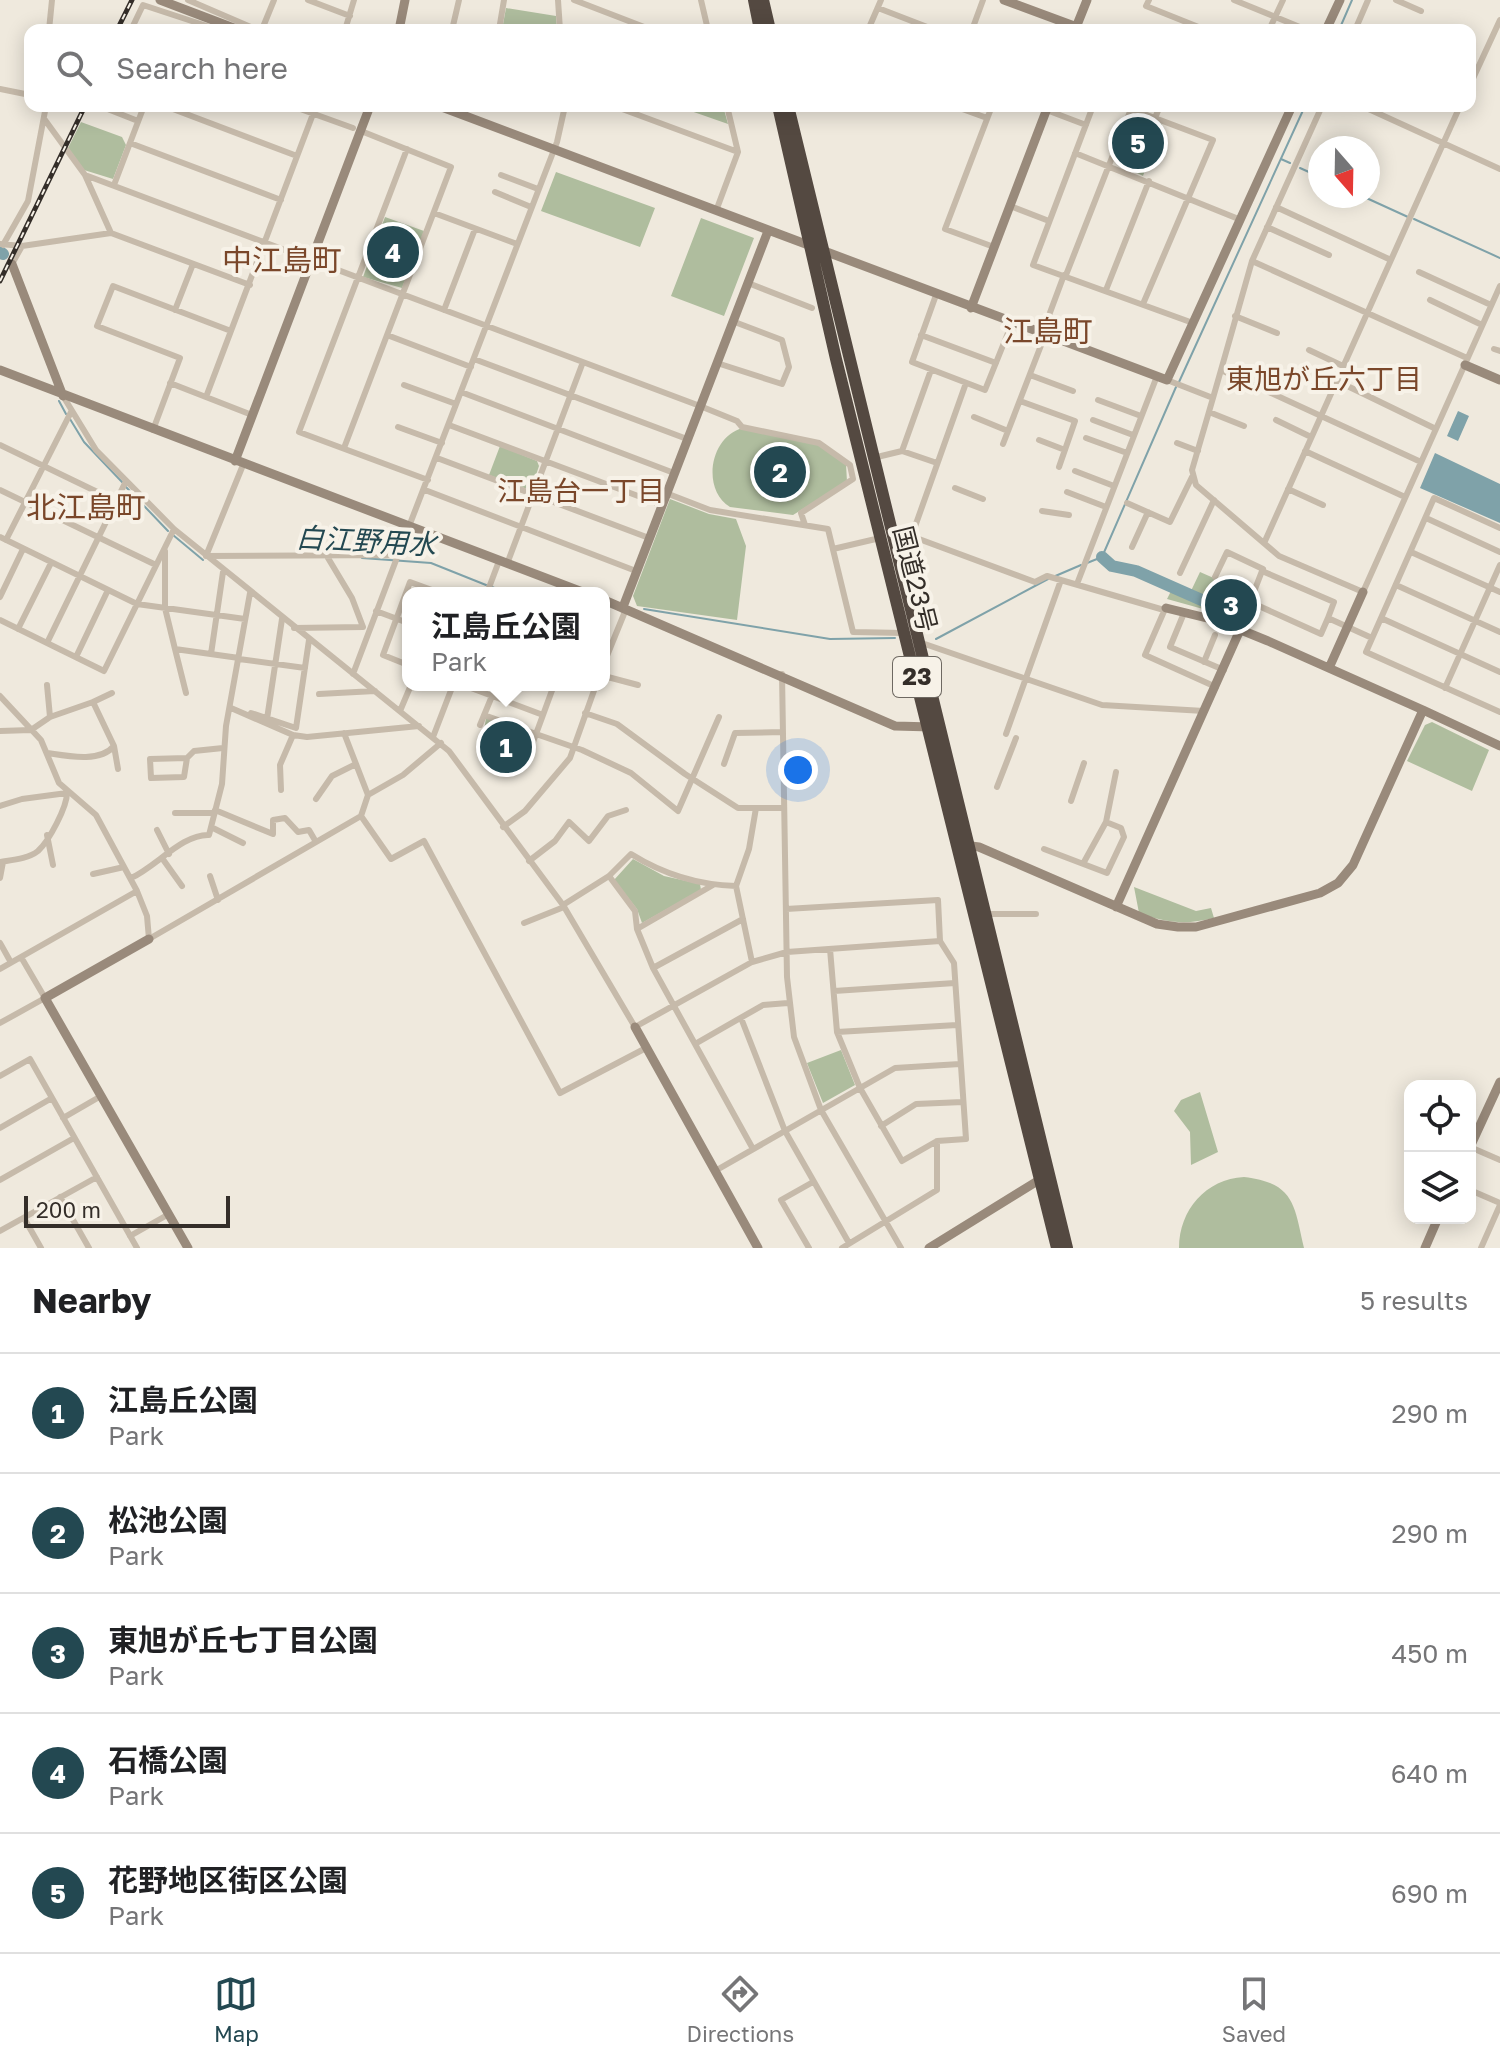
<!DOCTYPE html>
<html lang="en">
<head>
<meta charset="utf-8">
<style>
	body { margin:0; font-family:"Golos Text","Noto Sans JP",sans-serif; background:#f2f2f2; color:#202124 }
	.controls { position:absolute; right:24px; bottom:24px; display:grid; overflow:hidden; border-radius:16px; box-shadow:0 4px 20px #0003 }
	.controls button { width:72px; height:72px; display:grid; place-items:center; padding:0; border:0; border-bottom:2px solid #e0e0e0; background:#fff; color:#202124; font:40px sans-serif }
	.compass { position:absolute; left:1308px; top:136px; width:72px; height:72px; border-radius:50%; background:#fff; box-shadow:0 4px 20px #0003; rotate:160deg }
	.scale { position:absolute; left:24px; bottom:20px; width:206px; box-sizing:border-box; padding-left:8px; border:4px solid #342e29; border-top:0; font-size:22px; line-height:28px; white-space:nowrap; color:#342e29; -webkit-text-stroke:6px #f7f2e8; paint-order:stroke }
	.you { position:absolute; left:798px; top:770px; width:28px; height:28px; margin:-20px; border:6px solid #fff; border-radius:50%; background:#1a73e8; box-shadow:0 0 0 12px #1a73e833 }
	.badge { display:grid; place-items:center; width:52px; height:52px; border-radius:50%; background:#234851; color:#fff; font-size:26px; font-weight:700 }
	.pin { position:absolute; translate:-50% -50%; border:4px solid #fff; box-shadow:0 2px 8px #0006 }
	.popup { position:absolute; left:402px; top:587px; width:208px; height:104px; box-sizing:border-box; display:grid; place-content:center; border-radius:16px; background:#fff; filter:drop-shadow(0 2px 6px #0005); font-size:26px; white-space:nowrap; color:#757577 }
	.popup b { font-size:30px; color:#202124 }
	.popup::after { content:''; position:absolute; left:50%; top:100%; margin-left:-16px; border:16px solid transparent; border-top-color:#fff }
	.list { margin:0; padding:0; list-style:none }
	h2 { display:flex; justify-content:space-between; align-items:center; height:104px; margin:0; padding:0 32px; font-size:34px }
	h2 small { font-size:26px; font-weight:400; color:#757577 }
	.list li { display:grid; grid-template-columns:52px 1fr auto; gap:24px; align-items:center; box-sizing:border-box; height:120px; padding:0 32px; border-top:2px solid #e0e0e0 }
	.list b { display:block; font-size:30px; white-space:nowrap }
	.list p { margin:0; font-size:26px; white-space:nowrap; color:#757577 }
	.list em { font-size:26px; font-style:normal; color:#757577 }
	.icon { flex:none; width:44px; height:44px; fill:none; stroke:currentColor; stroke-width:2; stroke-linecap:round; stroke-linejoin:round }
	.map { position:relative; flex:none; width:1500px; height:1248px; overflow:hidden }
	.search { position:absolute; background:#fff; box-shadow:0 4px 20px #0003; left:24px; right:24px; top:24px; height:88px; display:flex; align-items:center; gap:20px; box-sizing:border-box; padding:0 28px; border-radius:16px; color:#757577; font-size:30px }
	.sheet { height:704px; background:#fff }
	nav { display:flex; justify-content:space-around; align-items:center; box-sizing:border-box; height:112px; border-top:2px solid #e0e0e0; background:#fff; font-size:22px; color:#757577 }
	nav a { display:grid; justify-items:center; gap:4px }
	nav .on { color:#234851 }
	.map>svg:first-child { display:block }
</style>
</head>
<body>
<div class="map">
<svg width="1500" height="1248" viewBox="0 0 1500 1248">
	<rect width="100%" height="100%" fill="#efe9dd"/>
	<path fill="#afbd9e" d="M506,8L556,16L557,30H502Z
		M689,106H723L728,124L688,110Z
		M1135,114L1162,124L1143,176L1115,162Z
		M81,122L122,137L126,145L113,179L84,170L68,148Z
		M556,172L655,208L640,247L541,211Z
		M385,217L424,231L402,288L363,277Z
		M701,218L754,238L724,316L671,296Z
		M743,428L817,444L846,464L847,482L793,515L730,507C701,489 710,436 743,428Z
		M500,446L537,461L539,466L532,487L527,489L489,475Z
		M670,499L709,514L736,519L746,546L737,620L637,606L633,596Z
		M1200,572L1250,594L1242,616L1190,593Z
		M1172,589L1239,619L1167,599Z
		M486,718L531,735L516,773L495,764L490,750L482,743Z
		M1432,722L1489,750L1472,791L1407,761L1425,725Z
		M633,859L664,876L700,884L701,890L642,923L637,909L614,880Z
		M1134,887L1196,911L1211,908L1214,918C1186,925 1166,923 1139,913Z
		M841,1050L855,1085L823,1103L807,1063Z
		M1200,1092L1218,1152L1191,1165L1190,1132L1174,1111L1181,1100Z
		M1244,1177C1295,1183 1294,1205 1304,1248H1179C1179,1210 1206,1179 1244,1177Z"/>
	<path fill="#7fa2a9" d="M1458,411L1469,416L1458,441L1447,436Z
		M1435,453L1500,484V523L1420,488Z"/>
	<g fill="none" stroke-linecap="round" stroke-linejoin="round">
		<path stroke="#7fa2a9" stroke-width="2" d="M1339,30L1352,0
			M1281,159L1290,163
			M1300,168L1320,177
			M1362,196L1408,217
			M1414,219L1500,258
			M1179,382L1305,106
			M59,401L66,414
			M70,419L84,442L122,482
			M126,487L168,531
			M173,535L203,560
			M362,558L431,563L486,585
			M1087,563L1102,557L1176,387
			M1053,577L1081,565
			M492,587L506,593
			M644,609L830,639L895,638
			M604,615L609,614
			M936,639L1048,579"/>
		<path stroke="#7fa2a9" stroke-width="12" d="M0,252L3,254
			M1102,557L1112,566L1136,571L1231,613"/>
		<path stroke="#c6baaa" stroke-width="6" d="M188,0L258,30
			M308,0L350,16
			M558,0L560,30
			M574,0L652,30
			M701,0L708,30
			M1149,0L1146,6L1206,30
			M1234,0L1307,30
			M1396,0L1421,11
			M878,8L935,30
			M263,27L274,0
			M49,30L52,0
			M131,30L143,5L219,30
			M345,30L354,0
			M452,30L459,0
			M499,30L504,0
			M868,30L881,0
			M972,30L983,0
			M1269,30L1283,0
			M1355,30L1368,0
			M1470,85L1500,20
			M0,89L30,95
			M100,106L138,121
			M165,106L297,156
			M292,106L353,128
			M614,106L738,152
			M954,106L987,118
			M992,106L945,229L994,247
			M1036,106L1086,125
			M1093,106L1033,265L1193,323
			M1123,106L1213,140L1143,304
			M1322,106L1252,261L1221,370L1421,462
			M1362,106L1500,169
			M1155,118L1160,106
			M45,120L85,175
			M130,143L281,200
			M407,149L299,432L428,480
			M1075,153L1241,220
			M501,175L538,189
			M114,185L144,106
			M495,192L531,207
			M1010,206L1049,221
			M1276,207L1391,260
			M716,211L738,152L727,106
			M434,213L517,244
			M1267,227L1329,255
			M111,233L85,175L700,406L737,421L742,427L819,443L850,465L853,479L801,513L805,525
			M0,244L22,246L111,233L250,285
			M3,245L28,201L46,106
			M1252,261L1467,358
			M12,264L22,246
			M1419,272L1491,305
			M1066,275L1131,109
			M748,283L812,308
			M1106,290L1149,181
			M936,295L912,362L985,390L1012,323
			M1430,300L1482,325
			M175,310L193,264
			M444,310L475,229
			M1235,316L1277,333
			M1042,334L1064,275
			M387,335L471,367
			M921,335L996,363
			M1494,349L1500,351
			M1309,350L1343,366
			M474,359L687,439
			M717,363L782,384L789,367L782,340L732,321
			M1030,375L1073,391
			M1167,380L1213,398L1192,470L1196,485L1279,556L1363,592L1500,286
			M1337,381L1436,429
			M170,383L252,415
			M404,385L456,404
			M461,392L674,473
			M63,396L96,450L174,529L449,751L563,905L635,1027L752,962L787,952L940,941
			M206,397L313,114
			M1213,398L1221,370
			M1098,400L1141,416
			M1020,401L1075,421L1059,467
			M1209,412L1244,426
			M974,417L1008,431
			M1093,420L1133,435
			M1276,420L1311,437
			M449,425L662,505
			M398,427L442,443
			M153,430L180,358L97,326L113,286L231,331
			M1086,438L1127,453
			M1039,440L1065,450
			M1177,443L1198,451
			M1003,444L1045,335
			M0,445L116,501
			M344,448L451,167L361,131
			M902,451L931,370
			M1305,451L1405,497
			M437,458L649,538
			M873,458L902,451L937,463
			M1075,471L1114,486
			M955,488L983,499
			M1288,489L1323,505
			M0,490L156,565
			M425,490L636,571
			M1067,492L1106,507
			M666,493L710,510L828,529L853,632L903,633
			M1127,503L1170,522L1192,477
			M1042,511L1069,515
			M1426,518L1500,552
			M1500,528L1434,498L1366,652L1500,712
			M892,529L1035,582L1047,576L1164,610
			M912,535L966,383
			M0,537L137,604L245,619
			M6,540L71,412
			M1265,541L1460,106
			M1132,547L1148,512
			M833,549L880,538
			M165,551V608L175,649L239,658
			M1411,552L1500,592
			M325,553L352,598L363,627
			M206,556L398,555L557,142L565,106
			M206,556L243,465
			M507,564L583,362
			M1180,573L1214,500
			M1215,577L1227,552L1263,569
			M1077,584L1157,376
			M1396,585L1500,632
			M487,593L499,561
			M0,597L23,549
			M1165,609L1145,655L1216,687
			M376,611L408,623
			M1184,613L1170,647L1224,670
			M1328,618L1321,634L1250,602L1262,571L1334,602L1328,618L1372,638
			M1381,618L1500,672
			M0,620L104,671L174,529
			M294,628L363,627
			M18,629L51,563
			M1240,630L1250,602
			M919,642L1102,705L1204,711
			M47,643L126,481
			M175,649L186,693
			M211,654L223,572
			M76,657L108,590
			M239,659L305,668
			M1204,662L1215,635
			M604,663L624,614L623,607
			M408,665L383,655L410,582L440,593
			M353,674L398,555
			M782,674L787,977L794,1037L821,1110L901,1248
			M604,676L638,685
			M47,685L50,717
			M463,685L543,715L536,734L582,750L631,773L678,811L719,717
			M1445,688L1500,565
			M319,694L375,691
			M0,696L41,740L59,783L96,815L137,891L147,916L149,939L361,816L368,795L403,775L441,743
			M93,702L112,693
			M231,708L293,735L307,737L419,726
			M400,711L411,685
			M251,713L296,728L309,640
			M585,713L617,724L685,774L738,808H784
			M484,715L536,734L530,750
			M543,715L554,685
			M267,719L282,619
			M480,725L492,696
			M0,731L31,730L50,717L93,702L114,746C100,763 67,756 47,753
			M344,733L368,795
			M1006,734L1061,580
			M433,737L453,685
			M114,746L118,769
			M187,758L184,777L151,778L150,759L187,758L194,751L223,748
			M724,764L735,733L783,732
			M997,787L1016,738
			M281,790L280,765L293,735
			M316,799L332,776L356,764
			M1071,801L1084,763
			M0,806L22,799L67,793
			M215,810L273,834V820L285,818L298,832L309,830L316,842
			M175,813H214
			M361,816L391,859L424,841L560,1093L646,1048
			M211,827L243,843
			M503,827L525,811L570,758L596,685
			M157,830L169,854
			M47,835L53,865
			M1044,849L1107,873L1124,837L1121,828L1106,822
			M162,858L182,886
			M529,861L555,841L569,822L589,841L608,816L626,810
			M0,862C12,860 28,859 38,851C49,841 67,807 67,793
			M1084,862L1106,822L1116,772
			M93,874L124,867
			M210,876L218,900
			M609,876L635,911L637,929L653,968L753,1149
			M0,878L3,862
			M131,878C156,867 182,834 209,835L222,784L226,726L250,593
			M563,905L609,876L631,854C663,874 699,885 736,886
			M786,909L938,900L940,941L954,963L966,1139L937,1141L902,1161L860,1088L837,1032L830,949
			M991,914H1036
			M524,923L564,907
			M637,929L713,885
			M0,943L9,959
			M752,962L736,886L749,849L756,808
			M653,968L743,919
			M0,969L137,891
			M834,991L955,983
			M741,1018L785,1131L849,1243
			M0,1023L45,998L21,957
			M837,1032L957,1025
			M695,1044L763,1005L788,1003
			M0,1076L30,1059L137,1248
			M63,1118L101,1096
			M881,1126L916,1104L963,1102
			M0,1128L52,1098
			M1470,1147L1500,1160
			M715,1171L895,1068L960,1064
			M0,1180L74,1138
			M1470,1190L1500,1203
			M60,1197L89,1248
			M24,1218L41,1248
			M0,1231L97,1177
			M130,1236L169,1214
			M809,1248L781,1200L813,1182
			M842,1248L937,1190V1141
			M1481,1248L1500,1205"/>
		<path stroke="#998a7b" stroke-width="9" d="M160,0L239,30
			M1004,0L1085,30
			M399,30L405,0
			M1075,30L1087,0
			M1326,30L1340,0
			M439,106L1167,380L1292,106
			M12,264L63,396
			M971,308L1048,106
			M1465,365L1500,380
			M0,370L585,593
			M235,461L370,106
			M604,600L895,726L932,727
			M623,607L768,231
			M1166,608L1219,621L1268,641L1423,710
			M1329,668L1363,592
			M964,845L979,847L1157,924L1178,927H1196L1320,893L1338,883L1353,865L1423,710L1500,746
			M1116,907L1240,630
			M149,939L45,998L188,1248
			M635,1027L758,1248
			M1470,1147L1500,1082
			M929,1248L1044,1177
			M1425,1248L1438,1218"/>
		<path stroke="#544941" stroke-width="12" d="M754,0L760,30
			M763,0L770,30
			M778,106L836,359L1057,1248
			M788,106L1067,1248"/>
		<defs>
			<path id="rail" d="M117,30L132,0
				M0,281L85,106"/>
		</defs>
		<use href="#rail" stroke="#342e29" stroke-width="5"/>
		<use href="#rail" stroke="#f7f2e8" stroke-width="2" stroke-dasharray="6" stroke-linecap="butt"/>
	</g>
	<g text-anchor="middle" stroke-width="8" stroke-linejoin="round" paint-order="stroke">
		<rect fill="#f7f2e8" stroke="#6e6962" stroke-width="2" x="893" y="657" width="48" height="40" rx="6"/>
		<g font-size="24" font-weight="bold" fill="#342e29">
			<text x="917" y="685">23</text>
		</g>
		<g font-size="26" fill="#342e29" stroke="#f7f2e8">
			<text transform="translate(915 579) rotate(76)" y="9">国道23号</text>
		</g>
		<g font-size="28" fill="#7a472a" stroke="#f7f2e8">
			<text x="1324" y="389">東旭が丘六丁目</text>
			<text x="581" y="501">江島台一丁目</text>
		</g>
		<g font-size="28" font-style="italic" fill="#234851" stroke="#f7f2e8">
			<text transform="translate(366 541) rotate(3)" y="10">白江野用水</text>
		</g>
		<g font-size="30" fill="#7a472a" stroke="#f7f2e8">
			<text x="282" y="271">中江島町</text>
			<text x="1048" y="342">江島町</text>
			<text x="86" y="518">北江島町</text>
		</g>
	</g>
</svg>
<div class="controls">
<button><svg class="icon" aria-label="locate" viewBox="0 0 24 24"><circle cx="12" cy="12" r="6"/><path d="M12 2v4M12 18v4M2 12h4M18 12h4"/></svg></button>
<button><svg class="icon" aria-label="layers" viewBox="0 0 24 24"><path d="M12 4l9 5-9 5-9-5zM3 14l9 5 9-5"/></svg></button>
</div>
<svg class="compass" viewBox="-18 -18 36 36"><path d="M0-13l5 13h-10z" fill="#e53935"/><path d="M0 13l5-13h-10z" fill="#757577"/></svg>
<div class="scale">200 m</div>
<div class="you"></div>
<div class="pin badge" style="left:506px;top:747px">1</div>
<div class="popup"><b>江島丘公園</b>Park</div>
<div class="pin badge" style="left:780px;top:472px">2</div>
<div class="pin badge" style="left:1231px;top:605px">3</div>
<div class="pin badge" style="left:393px;top:252px">4</div>
<div class="pin badge" style="left:1138px;top:143px">5</div>
<div class="search"><svg class="icon" aria-label="search" viewBox="0 0 24 24"><circle cx="10" cy="10" r="6"/><path d="M15 15l6 6"/></svg>Search here</div>
</div>
<section class="sheet">
<h2>Nearby<small>5 results</small></h2>
<ul class="list">
<li><span class="badge">1</span><div><b>江島丘公園</b><p>Park</p></div><em>290 m</em></li>
<li><span class="badge">2</span><div><b>松池公園</b><p>Park</p></div><em>290 m</em></li>
<li><span class="badge">3</span><div><b>東旭が丘七丁目公園</b><p>Park</p></div><em>450 m</em></li>
<li><span class="badge">4</span><div><b>石橋公園</b><p>Park</p></div><em>640 m</em></li>
<li><span class="badge">5</span><div><b>花野地区街区公園</b><p>Park</p></div><em>690 m</em></li>
</ul>
</section>
<nav>
<a class="on"><svg class="icon" aria-label="map" viewBox="0 0 24 24"><path d="M3 6l6-2 6 2 6-2v14l-6 2-6-2-6 2zM9 4v14M15 6v14"/></svg>Map</a>
<a><svg class="icon" aria-label="directions" viewBox="0 0 24 24"><path d="M12 3l9 9-9 9-9-9zM9 14v-3h6M13 9l2 2-2 2"/></svg>Directions</a>
<a><svg class="icon" aria-label="saved" viewBox="0 0 24 24"><path d="M7 4h10v16l-5-4-5 4z"/></svg>Saved</a>
</nav>
</body>
</html>
